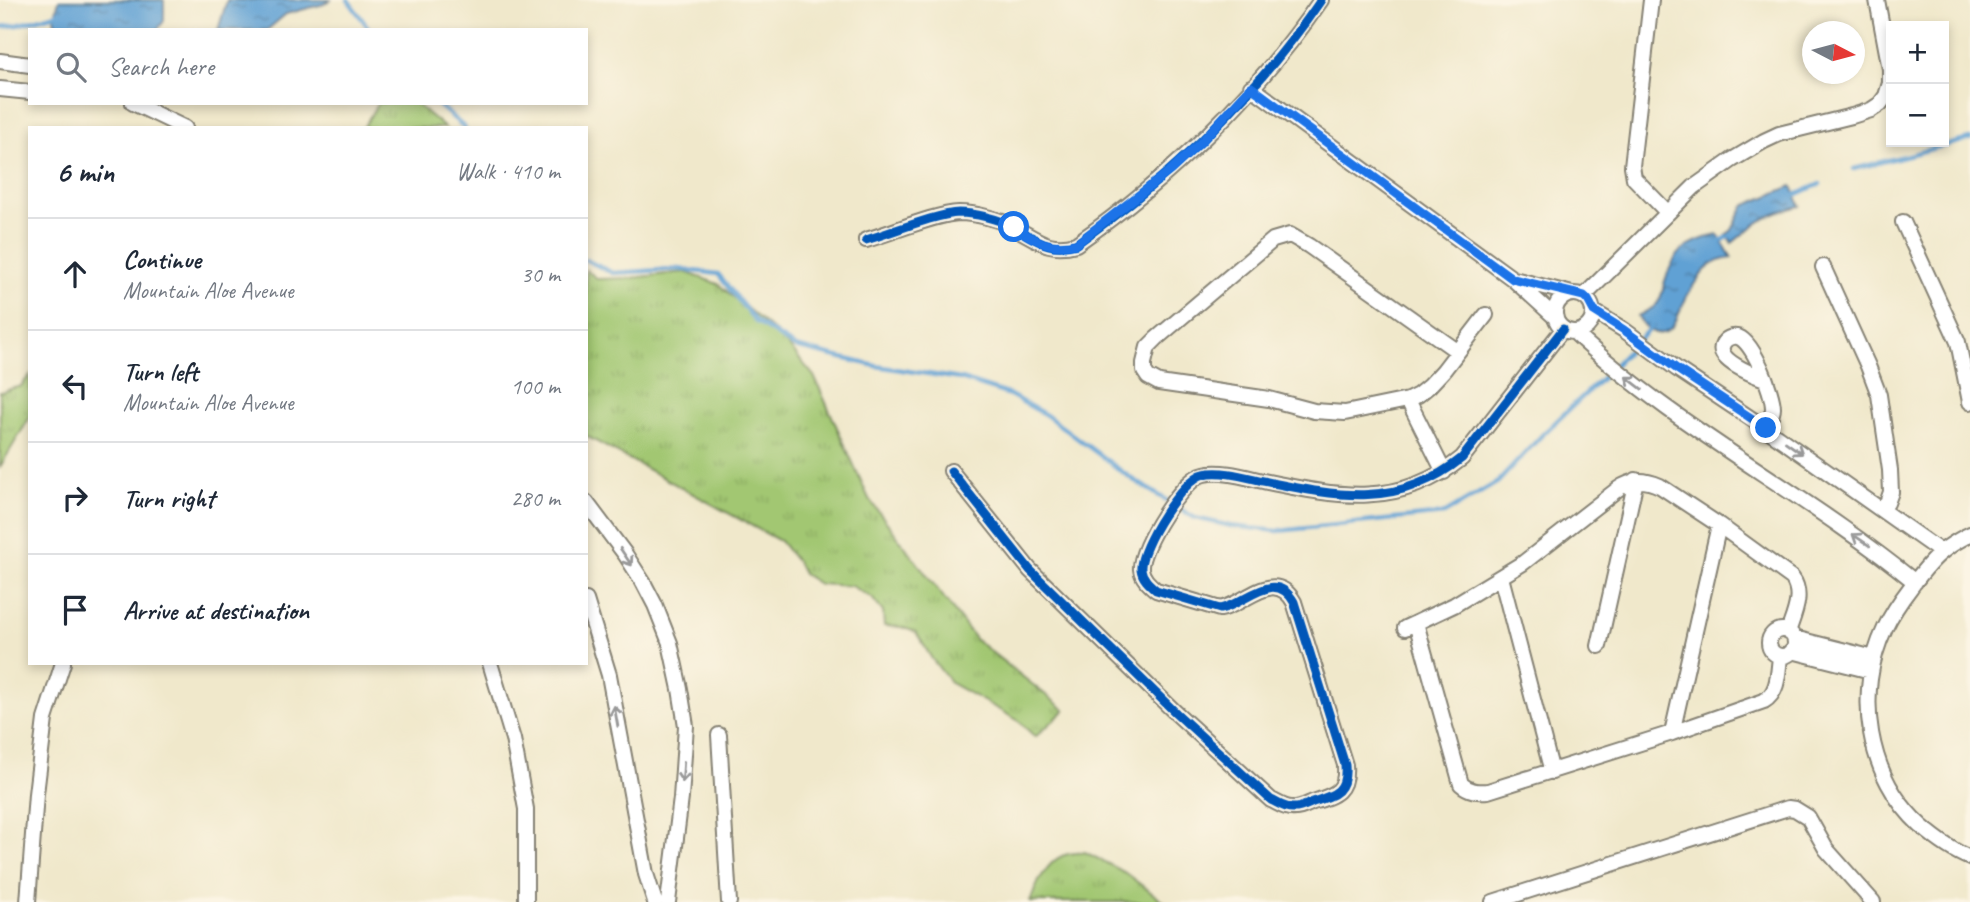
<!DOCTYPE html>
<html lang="en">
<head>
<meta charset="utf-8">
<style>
	body { margin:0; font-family:Caveat,sans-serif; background:#f2f2f3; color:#1f2937 }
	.controls { position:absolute; right:21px; top:21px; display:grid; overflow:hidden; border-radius:0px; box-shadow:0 4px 10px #0003 }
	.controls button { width:63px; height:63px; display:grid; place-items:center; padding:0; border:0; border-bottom:2px solid #e0e1e3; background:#fff; color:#1f2937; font:35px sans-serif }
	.compass { position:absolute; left:1802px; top:21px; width:63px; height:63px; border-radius:50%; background:#fff; box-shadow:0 4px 10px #0003; rotate:96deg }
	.stop { position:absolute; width:21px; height:21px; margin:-16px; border:5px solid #1a73e8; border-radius:50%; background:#fff }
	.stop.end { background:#1a73e8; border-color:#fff; box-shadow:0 2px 7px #0008 }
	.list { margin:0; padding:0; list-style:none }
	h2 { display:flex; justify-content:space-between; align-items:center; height:91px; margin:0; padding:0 28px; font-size:30px }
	h2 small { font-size:23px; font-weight:400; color:#747a83 }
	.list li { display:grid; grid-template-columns:46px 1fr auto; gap:21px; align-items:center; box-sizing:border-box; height:112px; padding:0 28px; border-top:2px solid #e0e1e3 }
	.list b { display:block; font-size:26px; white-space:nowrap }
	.list p { margin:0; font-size:23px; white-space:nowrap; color:#747a83 }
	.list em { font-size:23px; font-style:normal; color:#747a83 }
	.icon { flex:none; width:38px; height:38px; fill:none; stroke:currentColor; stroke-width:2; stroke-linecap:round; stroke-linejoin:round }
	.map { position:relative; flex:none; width:1970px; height:902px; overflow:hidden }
	.search { position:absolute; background:#fff; box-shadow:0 4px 10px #0003; left:28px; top:28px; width:560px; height:77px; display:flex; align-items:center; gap:18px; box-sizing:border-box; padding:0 24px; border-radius:0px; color:#747a83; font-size:26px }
	.panel { position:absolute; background:#fff; box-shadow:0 4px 10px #0003; left:28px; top:126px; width:560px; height:539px; border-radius:0px }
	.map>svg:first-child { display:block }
</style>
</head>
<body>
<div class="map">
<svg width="1970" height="902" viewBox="0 0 1970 902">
	<defs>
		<pattern id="grass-tufts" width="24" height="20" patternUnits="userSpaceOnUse" patternTransform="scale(1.75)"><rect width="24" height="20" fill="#a2c772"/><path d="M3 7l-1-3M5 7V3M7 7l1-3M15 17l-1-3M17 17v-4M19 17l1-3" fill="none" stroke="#8baa62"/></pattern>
		<pattern id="water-ripples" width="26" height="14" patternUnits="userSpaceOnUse" patternTransform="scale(1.75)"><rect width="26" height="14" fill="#61a1d4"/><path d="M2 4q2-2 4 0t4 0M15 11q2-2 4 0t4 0" fill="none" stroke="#4f82ab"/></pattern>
	</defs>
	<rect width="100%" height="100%" fill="#fcf5e5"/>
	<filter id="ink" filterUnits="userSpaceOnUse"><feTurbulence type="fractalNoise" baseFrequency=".0143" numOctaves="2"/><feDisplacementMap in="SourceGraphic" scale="14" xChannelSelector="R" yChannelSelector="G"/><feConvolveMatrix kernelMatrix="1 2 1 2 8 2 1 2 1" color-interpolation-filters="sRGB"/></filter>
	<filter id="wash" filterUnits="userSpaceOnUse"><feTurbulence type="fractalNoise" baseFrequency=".00686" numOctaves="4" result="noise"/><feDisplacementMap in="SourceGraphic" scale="28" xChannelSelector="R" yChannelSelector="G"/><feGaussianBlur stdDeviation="1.57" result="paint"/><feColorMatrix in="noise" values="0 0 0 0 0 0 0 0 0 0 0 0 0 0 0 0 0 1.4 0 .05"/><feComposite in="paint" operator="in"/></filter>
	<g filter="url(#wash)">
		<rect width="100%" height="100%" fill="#f0e8cb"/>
		<path fill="url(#grass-tufts)" stroke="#5f7247" stroke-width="2" d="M378,103H415L445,128H363Z
			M586,270L598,279L631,278L685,272L718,284L782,338L814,376L869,499L976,640L1065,710L1035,737L1019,721L951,683L932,659L916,632L901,627L884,626L883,612L872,598L851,586L819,584L803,574L798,564L780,541L586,436Z
			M30,375V417L0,467V392L21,386Z
			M1085,852L1124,872L1164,902H1030C1036,885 1048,858 1068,854C1073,853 1079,853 1085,852Z"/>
		<path fill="url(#water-ripples)" stroke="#3e5e78" stroke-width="2" d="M59,0H164V21L157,30H61L54,20Z
			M227,0H330L324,4L286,14L267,30H218Z
			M1792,186L1800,206C1766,214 1758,222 1732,243L1727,234L1732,230L1744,206Z
			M1718,235L1732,258C1727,259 1720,260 1716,262C1701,269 1686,296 1680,311C1677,317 1675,326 1669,330C1657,339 1644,328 1638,317C1643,312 1651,310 1656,305C1660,301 1663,290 1664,284C1673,253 1686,241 1718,235Z"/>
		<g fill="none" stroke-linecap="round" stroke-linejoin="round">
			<path stroke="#61a1d4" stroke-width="4.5" d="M348,0L370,30
				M0,27L17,25L56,14L59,11
				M436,103L465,128
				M1854,169L1970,139
				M1793,196L1820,184
				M1716,244L1733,234
				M586,260L613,273L678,269L718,274L755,321L795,347L876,366L961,379L1010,395L1046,415L1132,479L1195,518L1231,526L1278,531L1444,514L1498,482L1542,435L1599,381L1651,327"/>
		</g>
	</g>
	<g filter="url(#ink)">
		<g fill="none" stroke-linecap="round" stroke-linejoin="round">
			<defs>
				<path id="minor" d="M1651,0L1632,166L1634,178L1668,213
					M0,61L30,65
					M1251,87L1513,279L1556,318
					M0,89L30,92
					M133,103L185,128
					M1903,222L1958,342L1970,402
					M866,240C891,233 935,214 959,213C974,213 999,219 1011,226C1036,238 1047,252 1076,244C1169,179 1257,94 1321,0
					M1823,267L1868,366L1879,395L1890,470L1891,492L1887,503L1881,509
					M1514,279L1572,294
					M1555 313a19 19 0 1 1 38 0a19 19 0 1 1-38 0Z
					M1584,296L1694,187L1732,160L1764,141L1779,134L1852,116L1871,110L1880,104L1886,96L1890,83V69L1877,0
					M1593,311L1624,330L1677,369L1765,428L1941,552
					M1575,333C1677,429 1806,493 1915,582
					M1457,351L1309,246L1290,235L1273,240L1157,338L1148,347L1144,363V371L1148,377L1159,383L1269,399L1314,411L1345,413L1408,400L1418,395L1429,386L1443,371L1486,315
					M1765,379C1754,375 1714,360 1723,344C1725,339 1732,336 1737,337C1752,338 1773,393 1773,408C1773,415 1768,422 1765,428
					M1408,400L1444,472
					M951,471L1030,570L1176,713L1271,800C1278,803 1284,808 1292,808C1299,809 1306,805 1313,802C1336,795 1347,791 1345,765L1294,602C1274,567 1245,605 1220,609L1156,590C1149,584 1142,578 1141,569C1139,548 1183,478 1204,474C1222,470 1245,477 1263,481C1336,496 1398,510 1462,458L1563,329
					M586,502L625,554L643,582L655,605L670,643L680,689L686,726L681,798L668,902
					M1970,534C1961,539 1951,544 1943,551C1931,560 1920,575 1911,587C1901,600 1892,613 1885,628C1854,693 1867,777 1921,826C1935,838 1952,851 1970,858
					M1501,577L1552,772
					M586,600L609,675L646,874L655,902
					M1416,623L1461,784C1469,791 1477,792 1488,791L1672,733L1764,701C1779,692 1778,672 1780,657
					M1405,628L1454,605L1523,563L1618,489C1632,479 1644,479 1660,486L1719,525L1792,578C1804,594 1794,614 1788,632
					M1769 643a13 13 0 1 1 26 0a13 13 0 1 1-26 0Z
					M1794,638L1874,658
					M1599,646L1636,480
					M1792,651L1871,671
					M490,663L513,739L526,809V902
					M1672,733L1719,525
					M719,735L729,902
					M28,902L36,794L45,719L63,663
					M1493,902L1788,808L1795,809L1808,817L1826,849L1873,902"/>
			</defs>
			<use href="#minor" stroke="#868274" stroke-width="18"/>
			<use href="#minor" stroke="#fff" stroke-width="14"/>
			<defs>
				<path id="cycleway" d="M866,240C891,233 935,214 959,213C974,213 999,219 1011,226C1036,238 1047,252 1076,244C1169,179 1257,94 1321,0
					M951,471L1030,570L1176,713L1271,800C1278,803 1284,808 1292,808C1299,809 1306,805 1313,802C1336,795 1347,791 1345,765L1294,602C1274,567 1245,605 1220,609L1156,590C1149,584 1142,578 1141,569C1139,548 1183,478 1204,474C1222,470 1245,477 1263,481C1336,496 1398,510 1462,458L1563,329"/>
			</defs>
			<use href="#cycleway" stroke="#fcf5e5" stroke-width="13"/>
			<use href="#cycleway" stroke="#0057b8" stroke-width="9"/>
		</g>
		<defs><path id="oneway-shaft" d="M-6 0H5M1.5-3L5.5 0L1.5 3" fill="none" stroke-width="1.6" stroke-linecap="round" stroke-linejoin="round" transform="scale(1.75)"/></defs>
		<g stroke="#999">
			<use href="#oneway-shaft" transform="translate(1634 383) rotate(-143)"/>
			<use href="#oneway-shaft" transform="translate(1794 448) rotate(35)"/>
			<use href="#oneway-shaft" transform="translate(1861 540) rotate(-146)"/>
			<use href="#oneway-shaft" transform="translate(626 557) rotate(56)"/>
			<use href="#oneway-shaft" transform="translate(616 716) rotate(-100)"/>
			<use href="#oneway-shaft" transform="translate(683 772) rotate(94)"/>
		</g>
	</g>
	<g fill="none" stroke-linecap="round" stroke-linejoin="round" filter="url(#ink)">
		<path stroke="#1a73e8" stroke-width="9" d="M1014,227C1035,241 1051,250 1076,244L1171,170L1202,141L1251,87L1513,279L1584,296L1588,300L1594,311L1624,330L1677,369L1766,428"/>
	</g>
</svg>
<div class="controls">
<button>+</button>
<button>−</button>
</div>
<svg class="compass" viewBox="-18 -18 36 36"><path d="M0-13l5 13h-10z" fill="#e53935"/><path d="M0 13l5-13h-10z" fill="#747a83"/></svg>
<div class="stop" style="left:1014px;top:227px"></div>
<div class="stop end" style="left:1766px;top:428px"></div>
<div class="search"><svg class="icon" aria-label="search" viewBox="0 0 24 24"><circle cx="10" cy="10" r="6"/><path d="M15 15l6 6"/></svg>Search here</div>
<section class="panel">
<h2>6 min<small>Walk · 410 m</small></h2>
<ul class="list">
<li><svg class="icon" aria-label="ahead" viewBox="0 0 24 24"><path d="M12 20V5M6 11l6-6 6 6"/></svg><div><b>Continue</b><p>Mountain Aloe Avenue</p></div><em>30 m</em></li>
<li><svg class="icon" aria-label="left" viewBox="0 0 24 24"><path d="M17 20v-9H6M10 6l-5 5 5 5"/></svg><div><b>Turn left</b><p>Mountain Aloe Avenue</p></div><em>100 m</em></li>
<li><svg class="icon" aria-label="right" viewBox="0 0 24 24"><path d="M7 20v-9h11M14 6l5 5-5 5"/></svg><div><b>Turn right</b></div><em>280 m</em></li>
<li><svg class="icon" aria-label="arrive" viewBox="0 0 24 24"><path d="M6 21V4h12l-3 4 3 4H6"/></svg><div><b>Arrive at destination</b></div></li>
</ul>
</section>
</div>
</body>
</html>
